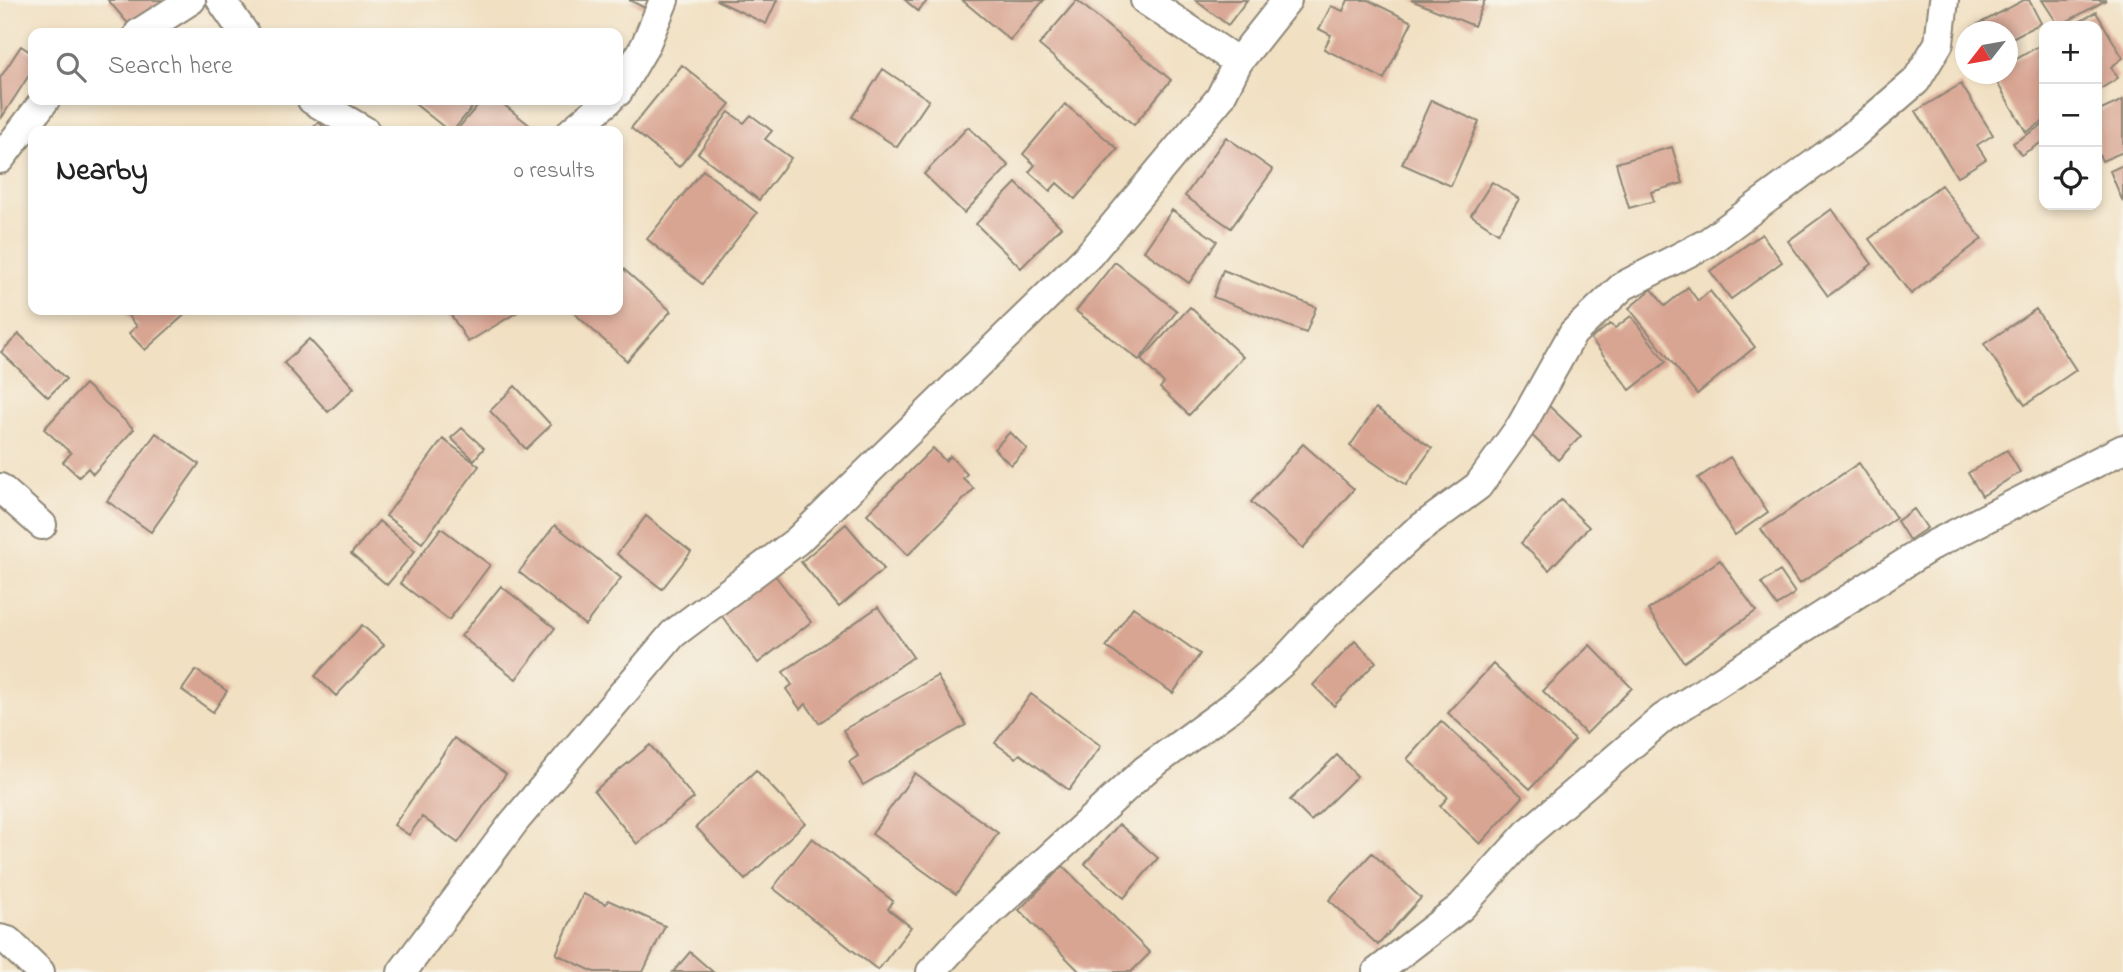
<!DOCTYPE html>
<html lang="en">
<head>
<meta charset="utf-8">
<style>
	body { margin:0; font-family:"Indie Flower",sans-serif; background:#f6f6f6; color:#222 }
	.controls { position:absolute; right:21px; top:21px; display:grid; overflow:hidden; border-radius:14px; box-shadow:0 4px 10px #0003 }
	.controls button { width:63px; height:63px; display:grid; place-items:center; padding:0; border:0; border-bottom:2px solid #e0e0e0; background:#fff; color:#222; font:35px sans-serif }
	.compass { position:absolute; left:1955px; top:21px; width:63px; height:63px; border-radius:50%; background:#fff; box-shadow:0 4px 10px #0003; rotate:239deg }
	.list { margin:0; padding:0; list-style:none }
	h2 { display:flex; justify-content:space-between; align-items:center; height:91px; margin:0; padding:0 28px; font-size:30px }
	h2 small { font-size:23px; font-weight:400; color:#767676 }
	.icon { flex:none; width:38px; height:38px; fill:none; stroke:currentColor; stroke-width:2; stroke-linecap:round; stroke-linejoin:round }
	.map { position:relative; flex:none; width:2123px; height:972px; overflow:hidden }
	.search { position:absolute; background:#fff; box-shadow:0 4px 10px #0003; left:28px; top:28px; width:595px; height:77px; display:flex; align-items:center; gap:18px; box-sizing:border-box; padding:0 24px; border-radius:14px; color:#767676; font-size:26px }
	.panel { position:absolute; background:#fff; box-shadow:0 4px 10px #0003; left:28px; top:126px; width:595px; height:189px; border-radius:14px }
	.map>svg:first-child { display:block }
</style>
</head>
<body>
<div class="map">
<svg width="2123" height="972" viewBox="0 0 2123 972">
	<rect width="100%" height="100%" fill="#f7f3e8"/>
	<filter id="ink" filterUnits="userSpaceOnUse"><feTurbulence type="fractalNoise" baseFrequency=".0143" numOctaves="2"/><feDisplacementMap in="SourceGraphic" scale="14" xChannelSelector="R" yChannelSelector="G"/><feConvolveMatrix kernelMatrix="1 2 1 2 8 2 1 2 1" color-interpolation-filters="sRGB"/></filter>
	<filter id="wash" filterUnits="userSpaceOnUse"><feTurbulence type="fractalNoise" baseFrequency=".00686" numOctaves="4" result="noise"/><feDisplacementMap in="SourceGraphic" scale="28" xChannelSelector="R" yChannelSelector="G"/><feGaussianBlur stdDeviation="1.57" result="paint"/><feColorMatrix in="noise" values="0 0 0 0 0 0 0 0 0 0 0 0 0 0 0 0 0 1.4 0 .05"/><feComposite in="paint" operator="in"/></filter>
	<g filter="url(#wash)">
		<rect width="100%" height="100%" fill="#f1e0c2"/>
		<g id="blocks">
			<path fill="#d9a593" d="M108,0H163L131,27Z
				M629,0H649L645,8Z
				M716,0H777L766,24Z
				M905,0H928L918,11Z
				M962,0H1044L1010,40Z
				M1077,0L1171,80L1134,125L1039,45Z
				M1195,0H1247L1228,25Z
				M1348,0H1368L1412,22L1384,79L1324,49L1331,35L1319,29L1331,6L1343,11Z
				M1411,0H1485L1474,26Z
				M2024,0H2029L2041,23L2008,40V32H1976L1973,27Z
				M2042,0H2106L2059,26Z
				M2096,12L2123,58L2111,67L2118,78L2097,91V26H2072Z
				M2044,43V121L2026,132L1992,74H2008V64Z
				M21,46L33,54V69L2,117L0,78Z
				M682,65L730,104L679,167L631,128Z
				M883,69L929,100L897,147L852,117Z
				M1961,84L1993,135L1977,145L1986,159L1957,177L1916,111Z
				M410,100H478L453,131H449Z
				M482,100H498L537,131H456Z
				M1431,100L1479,122L1451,186L1402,164Z
				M2123,100V152L2102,161L2097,150V112Z
				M1065,104L1118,149L1075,199L1057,183L1050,191L1029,172L1035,165L1023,154Z
				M729,112L744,123L751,115L772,131L765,139L791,158L759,200L698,153Z
				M319,122L327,131H309Z
				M2044,124V141L2021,155L2013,143Z
				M968,127L1009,166L964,213L924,174Z
				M1226,137L1273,170L1231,228L1185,196Z
				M1672,147L1683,183L1651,192L1654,201L1629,208L1616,163Z
				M2123,165V202L2110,171Z
				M703,170L757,213L702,284L647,239Z
				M1492,182L1519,199L1498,233L1471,215Z
				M1016,183L1061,227L1021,268L976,224Z
				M1941,185L1982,239L1911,294L1869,239Z
				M1832,209L1872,264L1828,296L1788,241Z
				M1172,210L1217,241L1189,283L1144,251Z
				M1762,234L1782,262L1731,299L1710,271Z
				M1115,262L1177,311L1139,360L1076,311Z
				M619,265L671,311L627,361L575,314L579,310H618Z
				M1223,270L1316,307L1306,333L1213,297Z
				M1688,287L1698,301L1710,291L1755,347L1697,394L1629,308L1652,289L1665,306Z
				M1190,307L1243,357L1189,415L1160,388L1164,383L1141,360Z
				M2036,309L2076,370L2025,405L1984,344Z
				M123,310H190L145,350L129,333L137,326Z
				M448,310H521L468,342Z
				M1631,316L1666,362L1630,390L1591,339L1610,324L1615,328Z
				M19,334L66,379L48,397L1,352Z
				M309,339L354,388L328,412L284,363Z
				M85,384L134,429L93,474L88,468L79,477L63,462L71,453L44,429Z
				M515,386L551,425L526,449L490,411Z
				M1548,405L1581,436L1558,460L1525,429Z
				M1376,408L1432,448L1406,485L1350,446Z
				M462,428L484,448L474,460L451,438Z
				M1010,432L1027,449L1011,465L994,449Z
				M156,433L199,464L151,532L107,501Z
				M443,439L479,466L422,543L386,516Z
				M1303,444L1354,489L1303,548L1251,502Z
				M933,448L945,461L950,456L967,474L963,478L974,489L908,555L867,514Z
				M2007,450L2020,472L1982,496L1968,473Z
				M1730,457L1768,512L1735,535L1698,478Z
				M1859,463L1896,518L1799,584L1761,529Z
				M1561,500L1589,527L1549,570L1521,543Z
				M1914,509L1927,528L1909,540L1897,521Z
				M646,516L691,552L662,589L617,554Z
				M379,521L415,551L387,585L351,554Z
				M846,524L884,569L839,607L801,562Z
				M555,525L621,578L585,625L519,572Z
				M441,528L490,565L449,620L400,583Z
				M1720,560L1756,611L1684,662L1648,610Z
				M1780,571L1795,593L1777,606L1761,583Z
				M774,574L811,622L758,663L721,615Z
				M501,586L555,628L516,679L461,636Z
				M878,607L913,657L819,723L806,704L800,709L786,689L792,685L783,672Z
				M1133,607L1200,654L1173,693L1106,647Z
				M362,625L384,645L336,696L315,676Z
				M1355,641L1376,662L1334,706L1313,685Z
				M1590,645L1632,688L1586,734L1543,691Z
				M1493,664L1575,740L1530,789L1448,713Z
				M196,670L227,691L213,712L182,690Z
				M937,676L966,725L863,785L849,762L858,756L843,730Z
				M1031,694L1101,746L1069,790L1020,754L1016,758L995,743Z
				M1441,721L1523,797L1480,844L1440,806L1448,797L1407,759Z
				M454,738L506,774L458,843L422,817L409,835L394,825Z
				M650,745L694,798L637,844L594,791Z
				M1337,755L1357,776L1311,821L1290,800Z
				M756,770L805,823L745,880L696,827Z
				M915,773L998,833L956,894L872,834Z
				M1119,824L1158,858L1124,898L1085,864Z
				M812,838L893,901L888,909L911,927L878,970L773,888Z
				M1372,853L1421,898L1378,945L1329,900Z
				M1063,866L1150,953L1131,972H1080L1019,910Z
				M583,894L606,904L608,900L665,926L643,972H594L556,954Z
				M690,952L713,972H673Z"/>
		</g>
	</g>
	<g filter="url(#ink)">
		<use href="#blocks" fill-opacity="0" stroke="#8e8676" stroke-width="2"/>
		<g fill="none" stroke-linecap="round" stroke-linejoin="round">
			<defs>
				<path id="minor" d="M221,0L244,33
					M139,33L191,0
					M1238,62L1287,0
					M618,92L645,46L664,0
					M312,100L365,131
					M572,131L609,100
					M0,159L45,100
					M0,488L42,525
					M0,939L8,941L40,972
					M402,972L514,822L673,634L797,541L1089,255L1220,98L1238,62L1145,0
					M931,972L966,934L1145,770L1230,708L1284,661L1329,612L1414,533L1478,486L1521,426L1573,333L1623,286L1707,243L1852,136L1916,81L1939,43L1944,0
					M1377,972L1461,907L1527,834L1663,718L1933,545L2123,449"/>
			</defs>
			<use href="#minor" stroke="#8e8676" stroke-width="32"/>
			<use href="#minor" stroke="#fff" stroke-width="28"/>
		</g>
	</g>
</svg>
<div class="controls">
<button>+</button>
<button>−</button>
<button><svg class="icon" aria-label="locate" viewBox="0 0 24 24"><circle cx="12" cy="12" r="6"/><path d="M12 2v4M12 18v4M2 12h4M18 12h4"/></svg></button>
</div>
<svg class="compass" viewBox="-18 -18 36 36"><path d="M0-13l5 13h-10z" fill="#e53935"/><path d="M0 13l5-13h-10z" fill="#767676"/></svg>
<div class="search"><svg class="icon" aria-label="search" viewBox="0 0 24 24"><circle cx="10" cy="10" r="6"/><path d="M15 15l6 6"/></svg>Search here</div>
<section class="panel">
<h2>Nearby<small>0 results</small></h2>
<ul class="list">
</ul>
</section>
</div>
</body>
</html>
